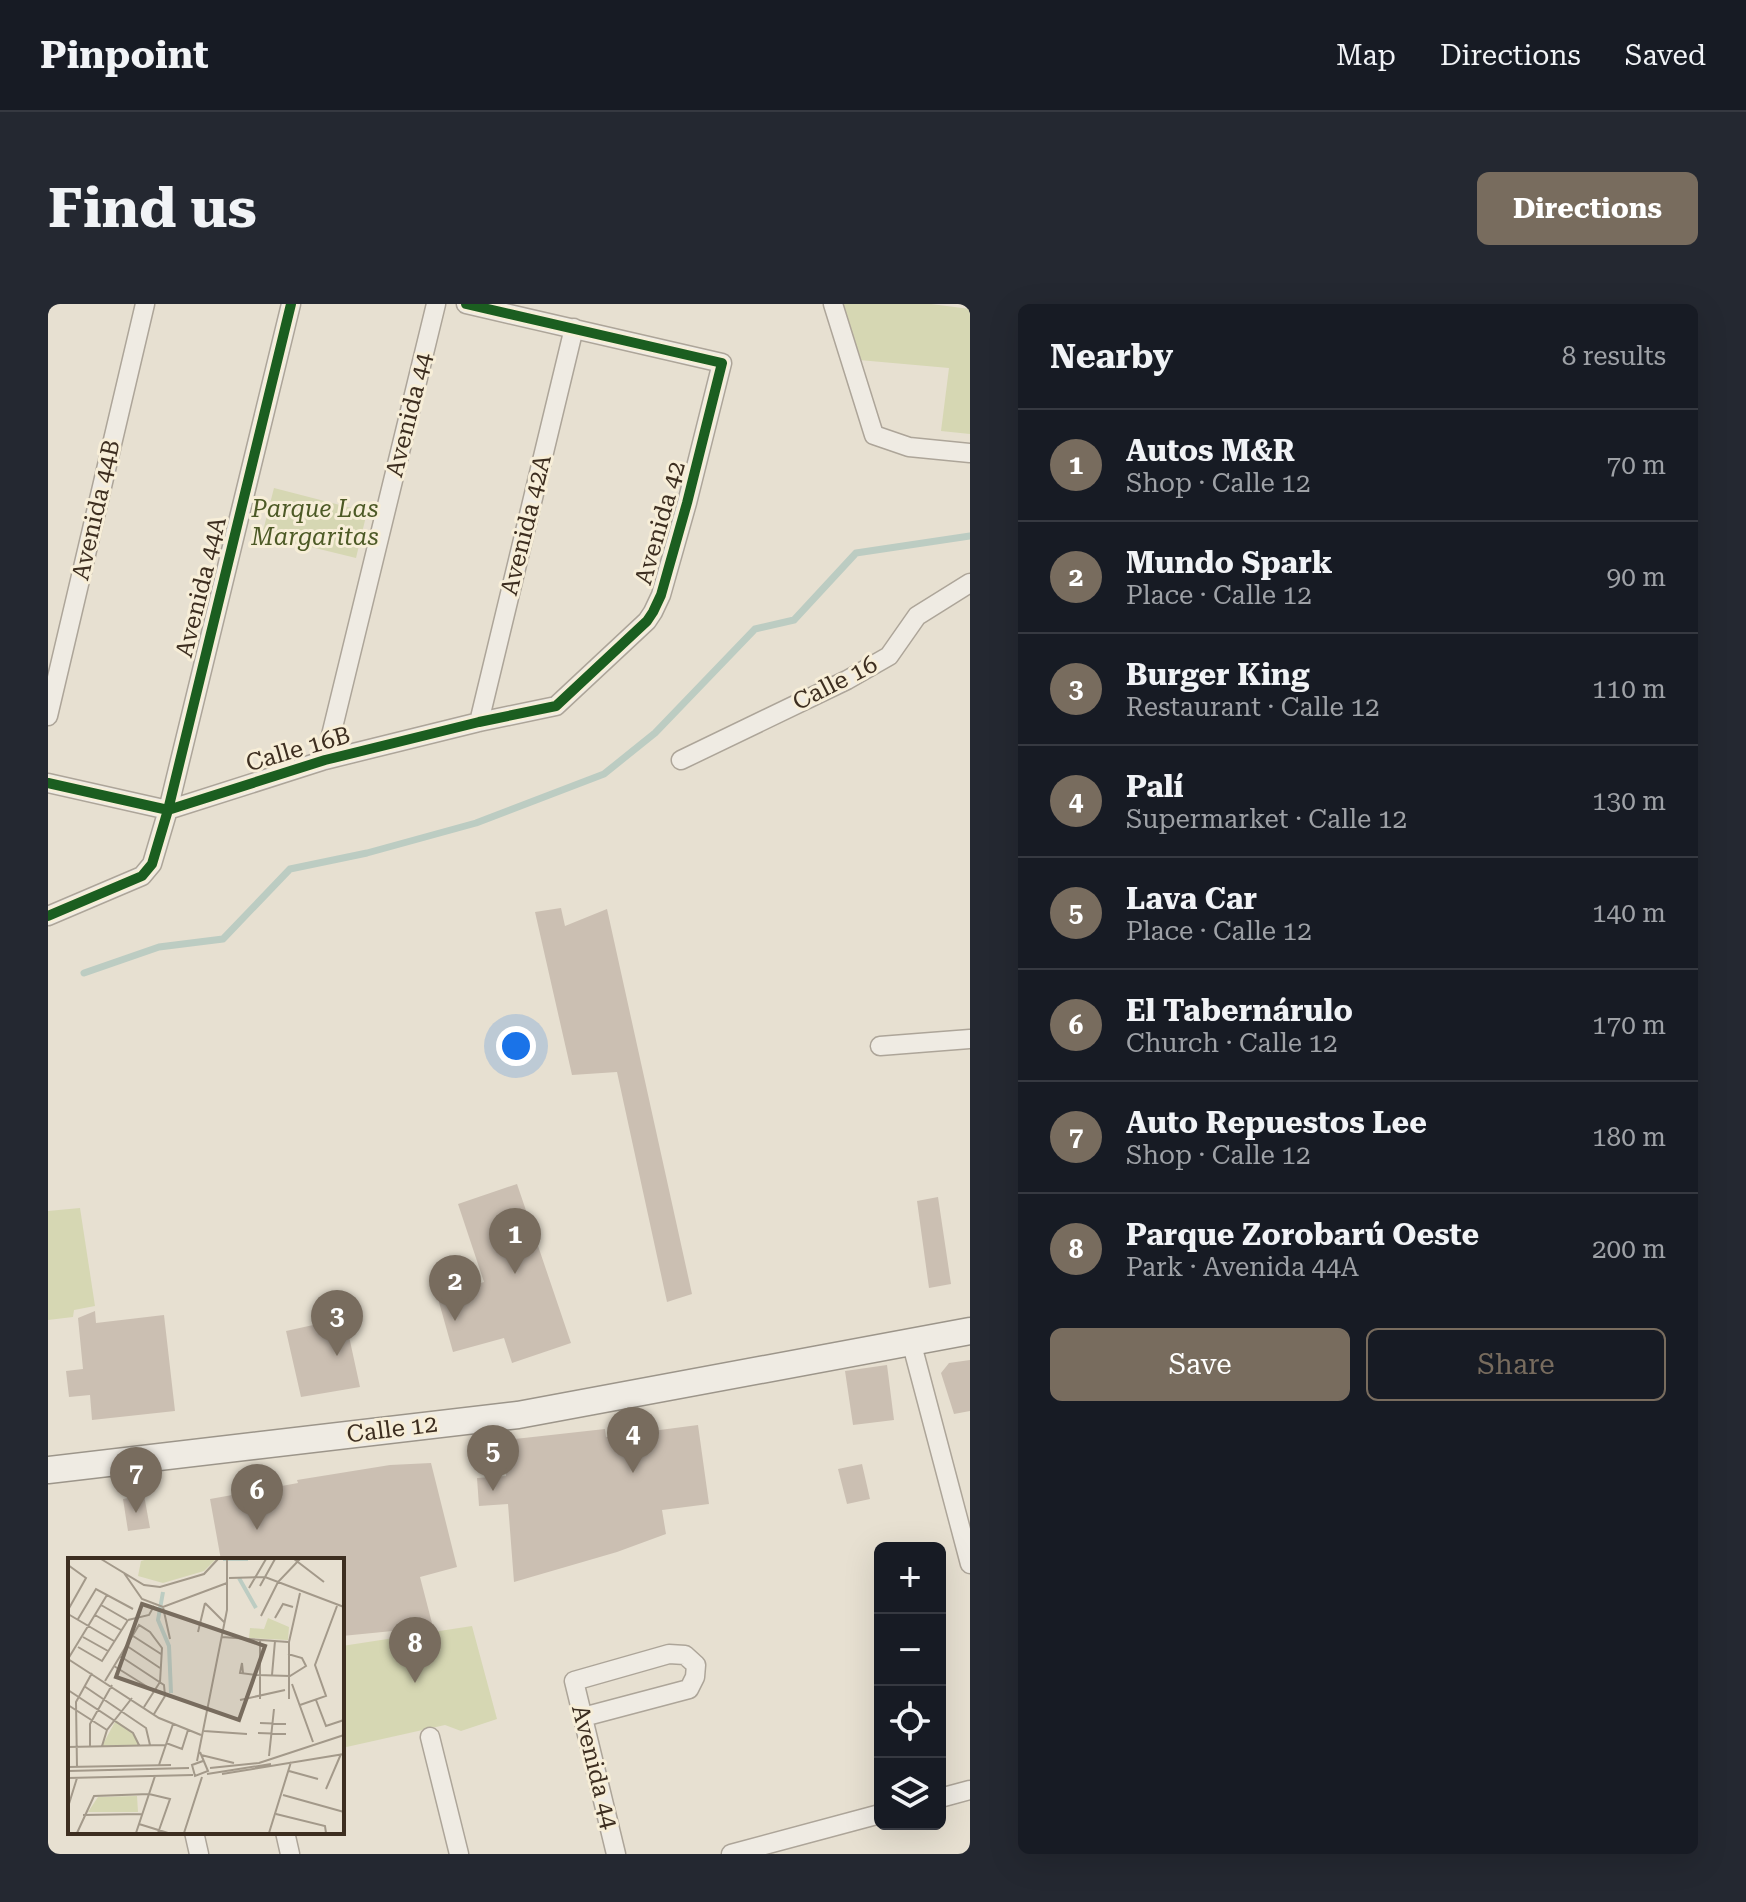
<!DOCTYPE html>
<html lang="en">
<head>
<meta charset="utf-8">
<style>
	body { margin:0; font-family:"Roboto Serif",serif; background:#242831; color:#f1f3f6 }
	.controls { position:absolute; right:24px; bottom:24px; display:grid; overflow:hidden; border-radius:12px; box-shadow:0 8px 32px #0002 }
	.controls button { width:72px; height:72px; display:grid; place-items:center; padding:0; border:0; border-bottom:2px solid #363941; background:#171b24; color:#f1f3f6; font:40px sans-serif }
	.you { position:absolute; left:468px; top:742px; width:28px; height:28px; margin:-20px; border:6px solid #fff; border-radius:50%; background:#1a73e8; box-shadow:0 0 0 12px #1a73e833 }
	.badge { display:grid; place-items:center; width:52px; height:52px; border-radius:50%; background:#786c5e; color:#fff; font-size:26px; font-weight:700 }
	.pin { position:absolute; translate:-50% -66px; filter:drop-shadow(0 2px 4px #0008) }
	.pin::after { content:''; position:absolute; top:42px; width:28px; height:24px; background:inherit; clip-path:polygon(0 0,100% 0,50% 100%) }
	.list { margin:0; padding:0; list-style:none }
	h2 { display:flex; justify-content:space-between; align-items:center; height:104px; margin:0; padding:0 32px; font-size:34px }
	h2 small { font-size:26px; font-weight:400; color:#9ea1a6 }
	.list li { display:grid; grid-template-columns:52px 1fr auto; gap:24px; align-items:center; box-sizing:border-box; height:112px; padding:0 32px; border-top:2px solid #363941 }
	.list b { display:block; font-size:30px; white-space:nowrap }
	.list p { margin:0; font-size:26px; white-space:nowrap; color:#9ea1a6 }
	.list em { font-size:26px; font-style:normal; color:#9ea1a6 }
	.actions { display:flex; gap:16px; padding:24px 32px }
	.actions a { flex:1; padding:18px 0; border:2px solid #786c5e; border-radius:12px; text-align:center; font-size:28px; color:#786c5e }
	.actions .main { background:#786c5e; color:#fff }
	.icon { flex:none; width:44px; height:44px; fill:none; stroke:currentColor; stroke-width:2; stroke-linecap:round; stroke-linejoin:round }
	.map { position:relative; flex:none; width:922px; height:1550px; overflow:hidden; border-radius:12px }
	header { display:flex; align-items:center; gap:48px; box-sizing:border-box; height:112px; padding:0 40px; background:#171b24; border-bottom:2px solid #363941 }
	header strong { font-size:38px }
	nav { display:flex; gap:44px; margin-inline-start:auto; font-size:28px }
	.intro { display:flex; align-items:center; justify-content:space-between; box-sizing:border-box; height:192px; padding:0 48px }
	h1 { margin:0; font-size:56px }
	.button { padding:20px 36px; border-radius:12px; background:#786c5e; color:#fff; font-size:28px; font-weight:700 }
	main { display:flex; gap:48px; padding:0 48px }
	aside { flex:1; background:#171b24; border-radius:12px; box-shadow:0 8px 32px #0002 }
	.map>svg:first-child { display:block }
</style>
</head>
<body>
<header>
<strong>Pinpoint</strong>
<nav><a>Map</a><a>Directions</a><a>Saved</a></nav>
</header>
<div class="intro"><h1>Find us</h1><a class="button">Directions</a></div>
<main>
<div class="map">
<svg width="922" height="1550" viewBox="0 0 922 1550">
	<rect width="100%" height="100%" fill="#e7e0d1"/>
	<path fill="#d6d7b3" d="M791,0H883L922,5V130L893,127L901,64L811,56Z
		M226,184L319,208L308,254L214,231Z
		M32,904L47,1002L26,1006L25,1013L0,1016V907Z
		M424,1322L449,1415L413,1427L397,1421L294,1444V1342Z"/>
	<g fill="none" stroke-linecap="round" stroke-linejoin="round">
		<path stroke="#bcccc2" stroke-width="7" d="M36,669L111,643L175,635L242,565L319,549L428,519L556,470L607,429L707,325L746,316L808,249L922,232"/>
	</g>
	<path fill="#cbbfb2" d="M513,604L517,622L559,605L644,990L619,998L569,768L524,771L487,608Z
		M469,880L523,1039L464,1059L456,1034L405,1048L389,991L436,978L410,900Z
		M890,893L903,980L881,984L869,897Z
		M47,1007L48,1019L116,1011L127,1107L44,1116L42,1091L21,1093L18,1067L35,1065L30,1014Z
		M297,1014L312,1083L253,1093L238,1027Z
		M922,1056V1107L906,1110L893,1069L901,1059Z
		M839,1061L846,1116L805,1121L797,1067Z
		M650,1121L661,1200L614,1206L618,1230L569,1248L466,1278L460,1200L431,1202L429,1174L458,1172L457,1136L557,1125L558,1133Z
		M383,1159L409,1263L372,1273L385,1323L294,1332V1256H173L162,1195L250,1179L249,1176L342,1161Z
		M814,1160L822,1195L799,1200L790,1165Z
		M96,1191L102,1224L80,1227L75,1195Z"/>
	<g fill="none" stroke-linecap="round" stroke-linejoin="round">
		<defs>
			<path id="minor" d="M785,0L826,131L861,143L922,149
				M0,412L97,0
				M431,418L526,24
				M277,456L388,0
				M633,456L799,376L841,352L869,312L922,279
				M0,479L120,506L277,456L431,418L508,402L599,317L605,308L613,291L639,199L674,59L418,0
				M0,612L94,572L104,560L120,506L243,0
				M832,742L922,735
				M863,1037L922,1260
				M535,1413L641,1385L647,1373L648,1361L637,1351L621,1350L526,1377L568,1550
				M382,1433L411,1550
				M892,1494L922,1486
				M146,1528L151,1550
				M237,1528L242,1550
				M683,1550L832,1510"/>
			<path id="secondary" d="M0,1166L470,1111L922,1027"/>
		</defs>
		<use href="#minor" stroke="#ada599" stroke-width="21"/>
		<use href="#secondary" stroke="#9c958a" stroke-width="29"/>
		<use href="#minor" stroke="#efebe3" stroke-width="18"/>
		<use href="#secondary" stroke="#efebe3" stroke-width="26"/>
		<defs>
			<path id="cycleway" d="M0,479L120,506L277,456L431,418L508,402L599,317L605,308L613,291L639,199L674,59L418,0
				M0,612L94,572L104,560L120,506L243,0"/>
		</defs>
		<use href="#cycleway" stroke="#f7eed8" stroke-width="15"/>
		<use href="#cycleway" stroke="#1b5e20" stroke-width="10"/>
	</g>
	<g text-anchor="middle" stroke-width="6" stroke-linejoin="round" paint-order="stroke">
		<g font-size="24" fill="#3d2e20" stroke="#f7eed8">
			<text transform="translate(361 111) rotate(-76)" y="8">Avenida 44</text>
			<text transform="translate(48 206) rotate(-77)" y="8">Avenida 44B</text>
			<text transform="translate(612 219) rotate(-74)" y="8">Avenida 42</text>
			<text transform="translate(478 221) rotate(-76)" y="8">Avenida 42A</text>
			<text transform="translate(153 283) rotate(-76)" y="8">Avenida 44A</text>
			<text transform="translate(787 379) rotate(-27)" y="8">Calle 16</text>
			<text transform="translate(250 445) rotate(-16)" y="8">Calle 16B</text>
			<text transform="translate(344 1125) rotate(-7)" y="8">Calle 12</text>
			<text transform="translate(547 1463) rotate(76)" y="8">Avenida 44</text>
		</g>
		<g font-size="24" font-style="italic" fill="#4d5a26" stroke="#f7eed8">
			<text x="267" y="213">Parque Las<tspan x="267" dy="28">Margaritas</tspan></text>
		</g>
	</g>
	<g transform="translate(20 1254)">
		<rect width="276" height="276" fill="#e7e0d1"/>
		<path d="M80,1H148L136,13L95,25L70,18L73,3ZM200,60L221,69L220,82L181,80L182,70L196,71ZM48,162L65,175L71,187L34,188ZM69,238L70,254H20L30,239Z" fill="#d6d7b3"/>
		<path fill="none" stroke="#bcccc2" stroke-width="4" d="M155,1H180M171,20L188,50M95,34L90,62L101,88L103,135"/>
		<path fill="none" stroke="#a3998a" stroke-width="2" d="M33,1L76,27L92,29L136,16L150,1M226,1L256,24M0,7L18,20L0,52M56,15L74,41L95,49L159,25M161,20L197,19L276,49M192,28L207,1M181,30L198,1M137,45L157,65M33,47L59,62M95,49L102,81M0,56L46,83M27,57L53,72M193,58L210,24L232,1M207,60L215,46L225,49M10,61L28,31L65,51M60,62L81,57L86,48M130,74L137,45M65,78L93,96M15,79L40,93M154,79L220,84M192,82V141M59,88L92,110M10,89L34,103L60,62M52,98L96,127L97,138L86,156M0,101L91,160L133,177M0,101L39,37M46,108L86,133M175,115L174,105L172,115L189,117L222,118L238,108L234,100L220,96M204,117L207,83M37,123L71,67L82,74L94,90L92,124L76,149M224,126L245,184M16,128L78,170L82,187M0,132L65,175L71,187M221,141V84L232,35M172,142L217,132M248,142L258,168L276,162M0,147L39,172M232,147L258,138L247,107L269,48M192,165L218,166M136,173L179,176M190,175L218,176M98,185L114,191L120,172M34,188L39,172L64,140M0,189L98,187M22,189V166L44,127M132,194L140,213L127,218L124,207L135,203M133,197L166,205M201,198L206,151M129,203L159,52V1M91,207L105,166M0,209L103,207M9,209L8,144L24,115M142,210L191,205L276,177M0,213L121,210M221,213L250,221M139,216L203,206M154,216L276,196M0,220L125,217M258,231L273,196M215,237L276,254M0,249L9,220M208,256L257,268L258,275M15,257L74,256M71,266L100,275M9,275L26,238L81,236L102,241L90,275M68,275L87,218M116,275L134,219M201,275L223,204"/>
		<path fill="#786c5e" fill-opacity="0.15" stroke="#786c5e" stroke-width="4" d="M74,46L197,88L171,162L48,119Z"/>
		<rect width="276" height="276" fill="none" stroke="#3d2e20" stroke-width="4"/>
	</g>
</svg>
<div class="controls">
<button>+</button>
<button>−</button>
<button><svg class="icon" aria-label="locate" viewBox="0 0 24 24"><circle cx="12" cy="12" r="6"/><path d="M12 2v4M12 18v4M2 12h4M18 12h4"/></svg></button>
<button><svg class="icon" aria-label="layers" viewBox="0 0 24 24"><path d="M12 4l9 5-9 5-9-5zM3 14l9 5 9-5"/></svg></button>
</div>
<div class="you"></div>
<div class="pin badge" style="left:467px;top:970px">1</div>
<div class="pin badge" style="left:407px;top:1017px">2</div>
<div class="pin badge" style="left:289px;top:1052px">3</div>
<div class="pin badge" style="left:585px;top:1169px">4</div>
<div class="pin badge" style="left:445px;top:1187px">5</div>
<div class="pin badge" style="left:209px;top:1226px">6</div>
<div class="pin badge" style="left:88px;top:1209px">7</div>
<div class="pin badge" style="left:367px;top:1379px">8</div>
</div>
<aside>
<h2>Nearby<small>8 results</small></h2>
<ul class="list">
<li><span class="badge">1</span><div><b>Autos M&amp;R</b><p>Shop · Calle 12</p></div><em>70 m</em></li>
<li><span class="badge">2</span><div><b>Mundo Spark</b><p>Place · Calle 12</p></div><em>90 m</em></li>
<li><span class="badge">3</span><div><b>Burger King</b><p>Restaurant · Calle 12</p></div><em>110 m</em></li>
<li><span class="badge">4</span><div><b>Palí</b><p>Supermarket · Calle 12</p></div><em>130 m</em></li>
<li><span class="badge">5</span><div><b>Lava Car</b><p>Place · Calle 12</p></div><em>140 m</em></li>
<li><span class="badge">6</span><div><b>El Tabernárulo</b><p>Church · Calle 12</p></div><em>170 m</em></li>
<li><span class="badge">7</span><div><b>Auto Repuestos Lee</b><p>Shop · Calle 12</p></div><em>180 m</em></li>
<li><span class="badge">8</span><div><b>Parque Zorobarú Oeste</b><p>Park · Avenida 44A</p></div><em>200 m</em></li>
</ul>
<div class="actions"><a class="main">Save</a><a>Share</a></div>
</aside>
</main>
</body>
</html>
